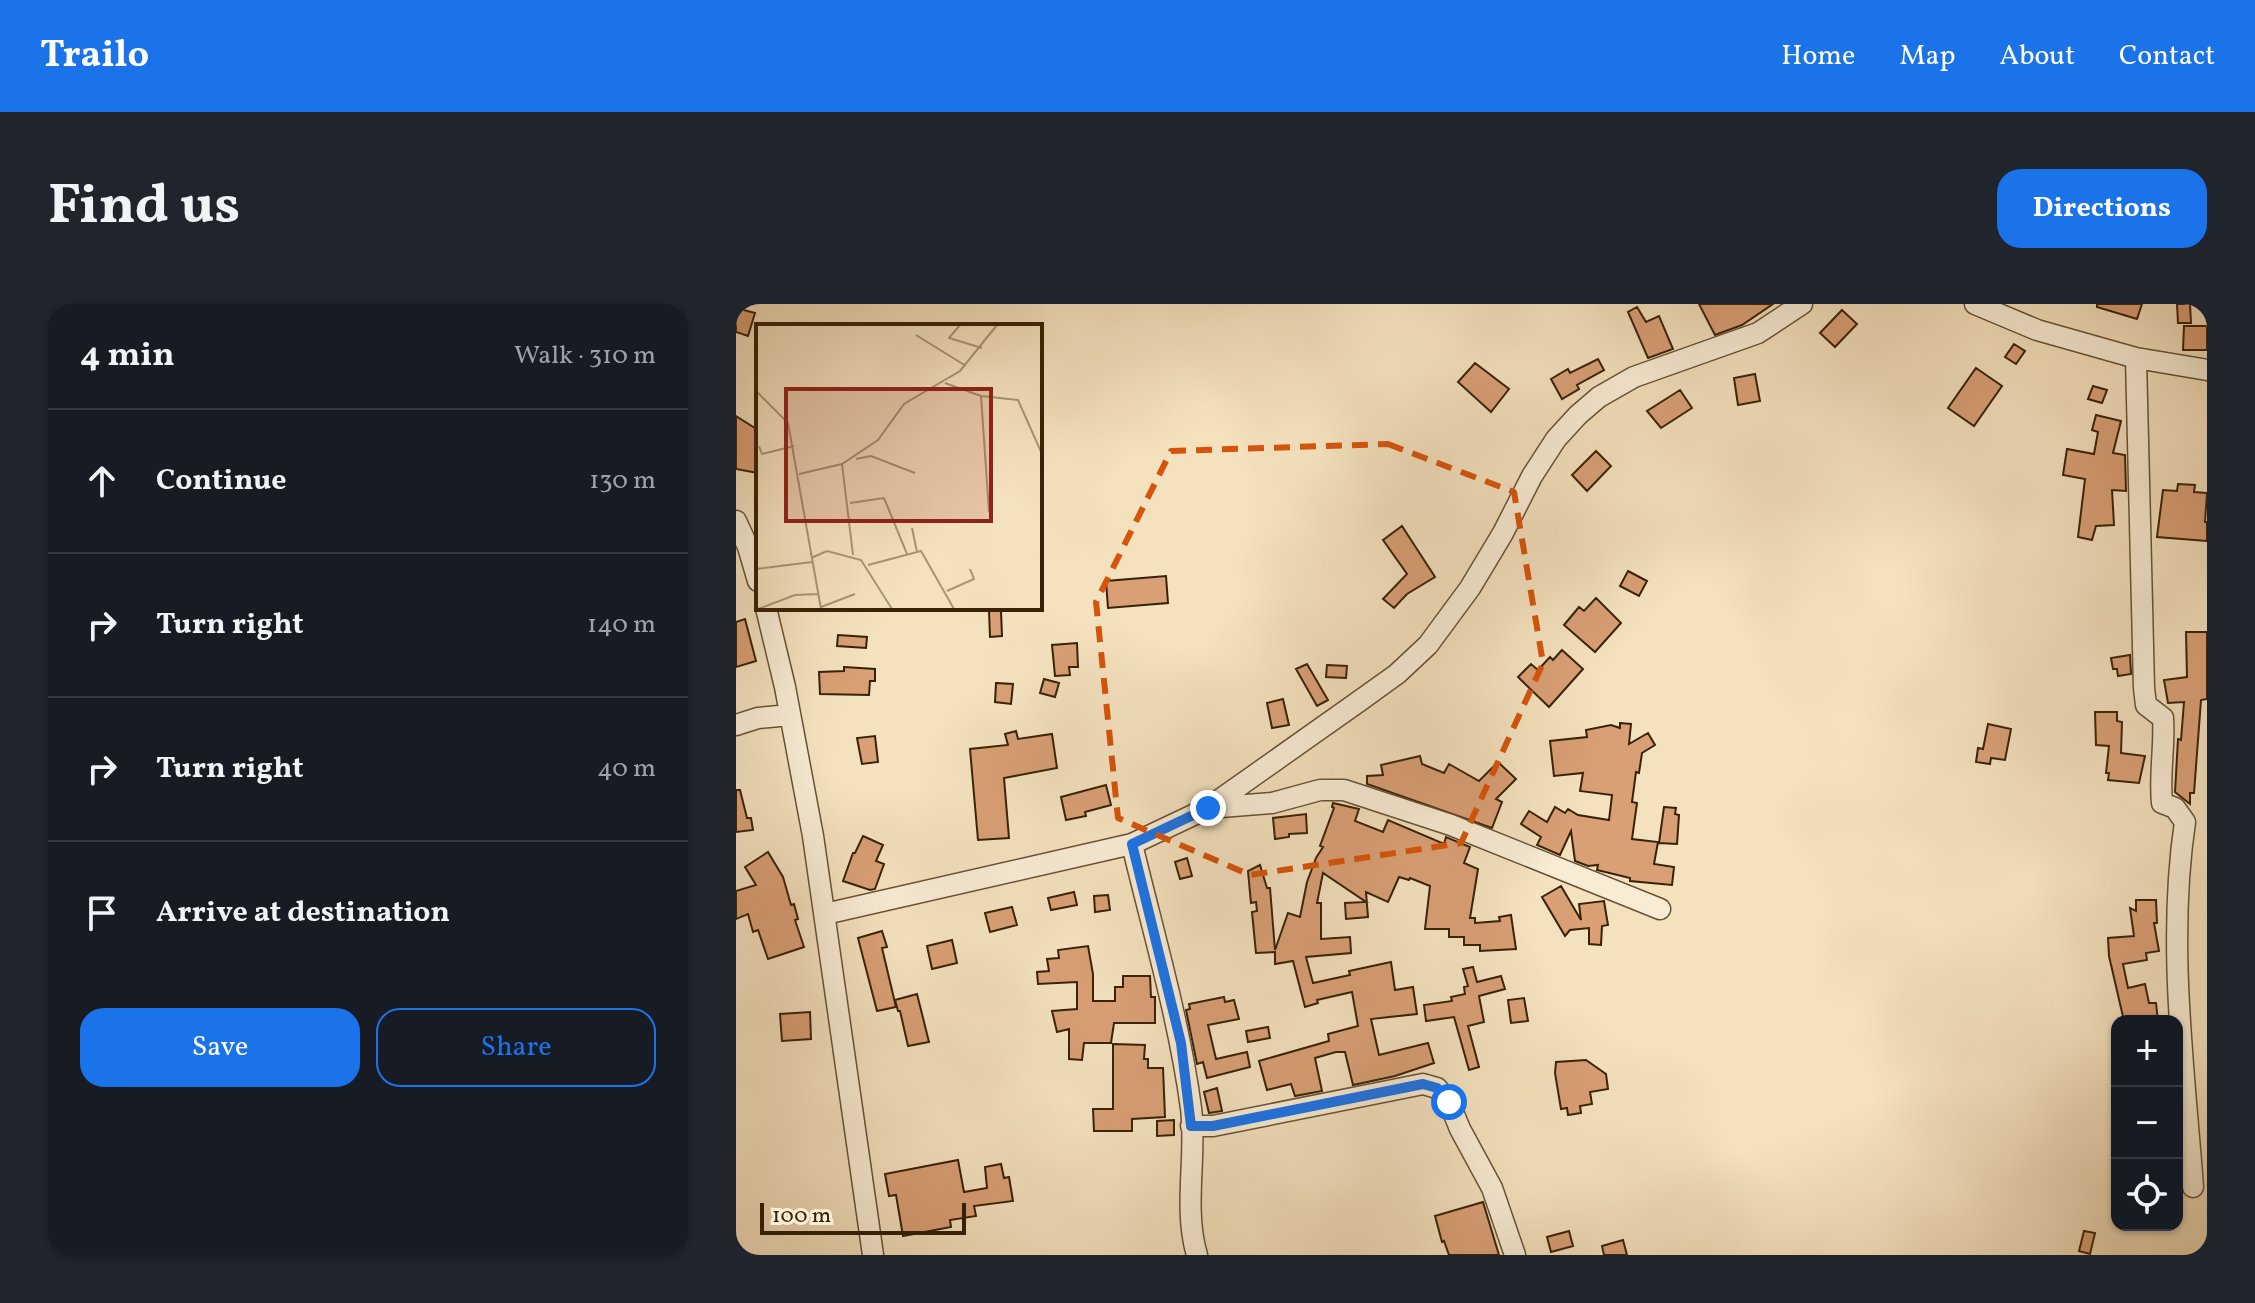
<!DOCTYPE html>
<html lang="en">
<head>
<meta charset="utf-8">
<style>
	body { margin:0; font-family:Vollkorn,serif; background:#20242c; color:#f1f3f6 }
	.controls { position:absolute; right:24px; bottom:24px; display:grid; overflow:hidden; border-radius:16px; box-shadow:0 2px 6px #0004 }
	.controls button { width:72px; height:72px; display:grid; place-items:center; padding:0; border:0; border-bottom:2px solid #363941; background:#171b24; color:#f1f3f6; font:40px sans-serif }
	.scale { position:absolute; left:24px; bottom:20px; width:206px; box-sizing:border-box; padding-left:8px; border:4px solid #382206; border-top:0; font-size:22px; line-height:28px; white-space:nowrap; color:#382206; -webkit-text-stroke:6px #f8ecd5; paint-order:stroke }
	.stop { position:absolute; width:24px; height:24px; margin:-18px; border:6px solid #1a73e8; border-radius:50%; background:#fff }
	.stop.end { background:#1a73e8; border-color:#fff; box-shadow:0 2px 8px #0008 }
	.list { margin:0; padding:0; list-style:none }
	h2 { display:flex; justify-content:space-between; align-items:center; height:104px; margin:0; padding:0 32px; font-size:34px }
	h2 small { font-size:26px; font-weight:400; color:#9ea1a6 }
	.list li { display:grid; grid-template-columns:52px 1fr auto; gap:24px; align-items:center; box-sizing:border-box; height:144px; padding:0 32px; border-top:2px solid #363941 }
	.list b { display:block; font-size:30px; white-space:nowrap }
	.list em { font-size:26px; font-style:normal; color:#9ea1a6 }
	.actions { display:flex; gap:16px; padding:24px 32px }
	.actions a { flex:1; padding:18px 0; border:2px solid #1a73e8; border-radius:24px; text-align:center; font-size:28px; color:#1a73e8 }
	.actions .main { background:#1a73e8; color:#fff }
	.icon { flex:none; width:44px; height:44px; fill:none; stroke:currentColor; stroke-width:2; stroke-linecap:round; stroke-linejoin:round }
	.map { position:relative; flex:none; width:1471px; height:951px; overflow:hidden; border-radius:24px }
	header { display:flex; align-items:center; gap:48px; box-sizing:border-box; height:112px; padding:0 40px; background:#1a73e8; color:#fff }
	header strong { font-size:38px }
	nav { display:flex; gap:44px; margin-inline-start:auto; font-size:28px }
	.intro { display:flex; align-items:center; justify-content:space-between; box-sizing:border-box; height:192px; padding:0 48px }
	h1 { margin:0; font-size:56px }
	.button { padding:20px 36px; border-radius:24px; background:#1a73e8; color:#fff; font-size:28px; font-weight:700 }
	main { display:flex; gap:48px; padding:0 48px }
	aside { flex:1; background:#171b24; border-radius:24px; box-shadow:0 2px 6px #0004 }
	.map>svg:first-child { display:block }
</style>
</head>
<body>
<header>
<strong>Trailo</strong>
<nav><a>Home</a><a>Map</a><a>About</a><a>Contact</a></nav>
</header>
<div class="intro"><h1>Find us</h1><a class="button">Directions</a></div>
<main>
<aside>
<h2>4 min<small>Walk · 310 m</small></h2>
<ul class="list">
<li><svg class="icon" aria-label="ahead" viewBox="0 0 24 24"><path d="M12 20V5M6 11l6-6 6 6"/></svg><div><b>Continue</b></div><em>130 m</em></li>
<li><svg class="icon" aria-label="right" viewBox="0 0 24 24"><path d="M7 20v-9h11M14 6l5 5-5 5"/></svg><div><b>Turn right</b></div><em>140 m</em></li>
<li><svg class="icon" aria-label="right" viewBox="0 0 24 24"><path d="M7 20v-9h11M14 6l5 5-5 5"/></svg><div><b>Turn right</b></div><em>40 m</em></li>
<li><svg class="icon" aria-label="arrive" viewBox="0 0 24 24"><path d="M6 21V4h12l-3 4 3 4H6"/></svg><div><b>Arrive at destination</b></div></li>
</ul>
<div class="actions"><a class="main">Save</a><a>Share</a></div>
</aside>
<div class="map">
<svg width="1471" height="951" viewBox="0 0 1471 951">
	<rect width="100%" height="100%" fill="#f4e1be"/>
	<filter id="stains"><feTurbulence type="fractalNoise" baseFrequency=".0025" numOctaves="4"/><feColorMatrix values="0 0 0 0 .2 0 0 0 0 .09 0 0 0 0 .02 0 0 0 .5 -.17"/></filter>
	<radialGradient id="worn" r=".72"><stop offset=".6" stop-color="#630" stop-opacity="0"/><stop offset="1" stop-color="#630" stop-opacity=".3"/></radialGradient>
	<path fill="#d99f75" stroke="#382206" stroke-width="2" d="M963,0H1037L1006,21L979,31Z
		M1361,0H1406L1401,15L1361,3Z
		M1441,0H1454L1455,19H1442Z
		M901,3L910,18L923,12L937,45L912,54L892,8Z
		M0,4L19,9L12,32L0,28Z
		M1106,6L1121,20L1099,43L1084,29Z
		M1448,22H1471V46H1447Z
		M1278,40L1289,47L1280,60L1269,53Z
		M862,55L868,66L841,81L843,85L826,95L815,75L832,65L834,69Z
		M739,59L773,85L755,108L722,78Z
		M1240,64L1266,82L1238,122L1212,104Z
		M1019,70L1024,97L1002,101L998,74Z
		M1357,82L1371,86L1366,99L1352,95Z
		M944,86L956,104L925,124L911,107Z
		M1360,111L1385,117L1377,149L1389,151L1390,187L1376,186L1378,221L1360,222L1356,236L1342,233L1349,175L1327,171L1331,145L1358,150L1362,128L1356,126Z
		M0,112L22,126V169L0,165Z
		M860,147L875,162L851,187L836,171Z
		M1442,180L1459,181L1458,188L1471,189L1469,218H1471V237L1421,233L1427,186L1441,187Z
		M666,222L699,273L671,290L658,304L647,295L671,270L647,236Z
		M892,267L911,277L903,292L884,282Z
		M430,272L432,299L372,304L370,277Z
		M860,294L885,319L859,348L828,321L843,303L848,307Z
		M253,307H265L266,332L254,333Z
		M9,315L20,357L0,363V318Z
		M1450,328H1471V395L1465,396L1458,489H1454V500L1439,488L1442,435L1445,436L1448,398L1432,399L1428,376L1451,373Z
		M102,331L131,333L130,344L101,342Z
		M341,339L342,363H333L334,371L319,372L316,341Z
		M826,346L847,365L813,403L782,373L795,360L802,366L814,353L817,356Z
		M1394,351L1395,370L1382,372L1381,365H1377L1375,354Z
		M571,360L592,396L581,402L560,365Z
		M591,361L611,362L610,374L590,373Z
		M108,363L139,365V377H134L133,391L84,390L83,368L108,367Z
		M308,375L323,379L319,393L304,389Z
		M260,379L277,380L275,400L259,398Z
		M547,395L553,421L536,424L531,399Z
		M1359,408H1381V417L1386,418L1385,449L1409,452L1403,479L1372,476L1373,469H1370L1373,442L1360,441Z
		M884,419L895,420L893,440L912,429L919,441L906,449L903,469L900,468L896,498L901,499L896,535L922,538L918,560L938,563L936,581L894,577V574L861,566L862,561L852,562L839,557L835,527L824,551L801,541L805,533L785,520L793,507L811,518L819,503L829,509L832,505L842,511L873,516L876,491L844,487L847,469L818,472L814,437L851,433L850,426L875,421L884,424Z
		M1252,420L1275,425L1269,456L1255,454L1254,460L1240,458L1242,444L1247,445Z
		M280,427L282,435L316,430L321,464L268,474L273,534L242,536L234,445L272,441L269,430Z
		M139,432L142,458L126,460L121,434Z
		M684,452L686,460L708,469L713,460L743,477L762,458L780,475L760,495L766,498L756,524L631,480V472L647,471L645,461Z
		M370,481L375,501L349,508L350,512L330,516L325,493Z
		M0,486H4L11,514H15L17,526L0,528Z
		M597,499L623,505L619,517L647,528L652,516L708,540L710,533L734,543L728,559L742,565L734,614H739V619L764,617L763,613L775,611L780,645L744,647V641H728V633H713V625H689L694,582L674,574L673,576L663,573L652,598L630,588L632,613L610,615L609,599L630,598L587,569L581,599H585V635L614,633L615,649L570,653L577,679L614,671L613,667L655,658L659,686L677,683L681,710L635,715L643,751L692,739L698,759L659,772L617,781L609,748H600L579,754L586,787L559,792L555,780L531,786L523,757L593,737L592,730L622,722L616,688L581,696L582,699L569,703L557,657L539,660V648L520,649L516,608L521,607L520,598L515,599L512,567L524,561L531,584H534L539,646L552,609L564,613L571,578L580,554L587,543L584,542L598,504L596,503Z
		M928,503L940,504L939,510L943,511L941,540L923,539Z
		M570,510L571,529L553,530V533L539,535L537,514Z
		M127,532L147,541L140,557L148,560L139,585L134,586L107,577L117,549H119Z
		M32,548L47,573L55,601L58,600L62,615L59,616L68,643L32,655L22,626L17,628L12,610L0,615V587L20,581L9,563Z
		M451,554L456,572L444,575L439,558Z
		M825,582L845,616L843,600L868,597L872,621L866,622L865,641L853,640V624L834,626L829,632L806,593Z
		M338,588L341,601L315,606L312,594Z
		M372,591L374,606L359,608L358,592Z
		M1400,596H1420L1421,619H1418L1423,647L1410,649L1411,656L1387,660L1392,684L1409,680L1413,699H1420L1422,717H1388L1373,652L1372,634L1398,632L1394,604L1400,607Z
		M276,603L281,621L254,628L249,609Z
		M146,627L151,643L146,644L160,703L141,707L122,634Z
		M216,636L221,659L196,665L191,642Z
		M352,642L357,670V697H379V683H387V672H414L415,693H419V719H378L375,739H348L346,756L333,755V725L321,728L316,707L341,705V678L302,680L301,668L313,667L311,655L323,654L322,646Z
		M737,663L741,678L765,672L769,685L743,692L748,718L732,722L743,763L733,766L718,713L690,717L688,701L716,697L715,693L729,690L728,683L732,682L727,665Z
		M181,690L193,738L172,742L164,707H162L159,696Z
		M488,693L489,698L498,696L503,715L472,721L480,755L511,748L514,763L471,774L467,758L461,760L450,706L454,705L453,700Z
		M788,694L792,717L775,719L772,696Z
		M74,708L75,735L46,737L44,710Z
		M532,723L534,734L512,738L510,727Z
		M377,740L409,741L408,755H412V764H427L429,813L396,815V827H358L357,805H377Z
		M850,756L870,770L872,785L854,788L856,800L844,802L845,809L832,811L831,804L825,805L819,769L820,758Z
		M481,784L486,807L473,809L468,788Z
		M438,816V831L421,832V817Z
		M222,856L228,888L251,884L249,863L265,860L268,874L273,873L277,897L238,902L240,912L214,916L215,923L167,932L160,891L153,892L149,870Z
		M747,898L763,951H713L708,937L706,938L699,912Z
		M833,927L837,942L815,948L811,933Z
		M1348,927L1359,929L1354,950L1343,947Z
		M887,936L891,951H868L866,942Z"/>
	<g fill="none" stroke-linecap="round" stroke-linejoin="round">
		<defs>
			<path id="minor" d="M1239,0L1301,26L1400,54L1471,66
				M1400,54L1408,384L1410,401L1427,414C1429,442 1423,471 1426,499L1439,504L1449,518C1431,638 1448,762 1457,883
				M0,217L12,243L22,277
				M30,304L49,383L77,532L137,951
				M0,421L22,414L54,411
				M472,504L536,499L584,486H608L715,521L924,605
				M396,540C417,628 443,715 455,804C461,852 447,904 461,951
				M89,610L396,540L472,504L622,398L661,370L692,341L734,284L767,229L796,172L820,135L842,111L863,93L898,73L1022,29L1066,0
				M455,822H477L687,780L701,784L713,798L724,825L756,884L779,951"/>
		</defs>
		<use href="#minor" stroke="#675234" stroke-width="23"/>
		<use href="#minor" stroke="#f8ecd5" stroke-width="20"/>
	</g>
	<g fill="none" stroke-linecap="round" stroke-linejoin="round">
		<path stroke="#1a73e8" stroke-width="10" d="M472,504L396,540L445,739L455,822H477L687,780L701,784L713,798"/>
	</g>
	<path fill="none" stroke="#d6540b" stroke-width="6" stroke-dasharray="16 10" stroke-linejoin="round" d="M652,140L778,188L807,359L725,539L514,571L382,514L360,298L435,147Z"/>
	<g transform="translate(20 20)">
		<rect width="286" height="286" fill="#f4e1be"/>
		<path fill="none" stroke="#a99574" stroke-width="2" d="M204,1L193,14L226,24M160,11L210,42M189,59L225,72L262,76L286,130M0,67L32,99L65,285M225,72L233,188M3,122L6,130L38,122M100,135L115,132L159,149M86,140L97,231M43,150L86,140L122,116L148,80L204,47L241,1M94,179L128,174L151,230M156,204L161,228M55,234L71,227L105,236L136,285M112,241L165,227L198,285M0,245L56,238M191,267L218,255L214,245M65,283L99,270M2,285L39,271L62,270"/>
		<path fill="#8f2418" fill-opacity="0.15" stroke="#8f2418" stroke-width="4" d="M30,65H235V197H30Z"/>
		<rect width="286" height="286" fill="none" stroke="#382206" stroke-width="4"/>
	</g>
	<rect width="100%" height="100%" filter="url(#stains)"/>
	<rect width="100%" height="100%" fill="url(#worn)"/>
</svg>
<div class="controls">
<button>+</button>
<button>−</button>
<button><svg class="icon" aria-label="locate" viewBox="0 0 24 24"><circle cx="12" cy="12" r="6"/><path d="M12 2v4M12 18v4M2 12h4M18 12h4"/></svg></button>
</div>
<div class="scale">100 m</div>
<div class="stop" style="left:713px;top:798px"></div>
<div class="stop end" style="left:472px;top:504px"></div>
</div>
</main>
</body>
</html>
